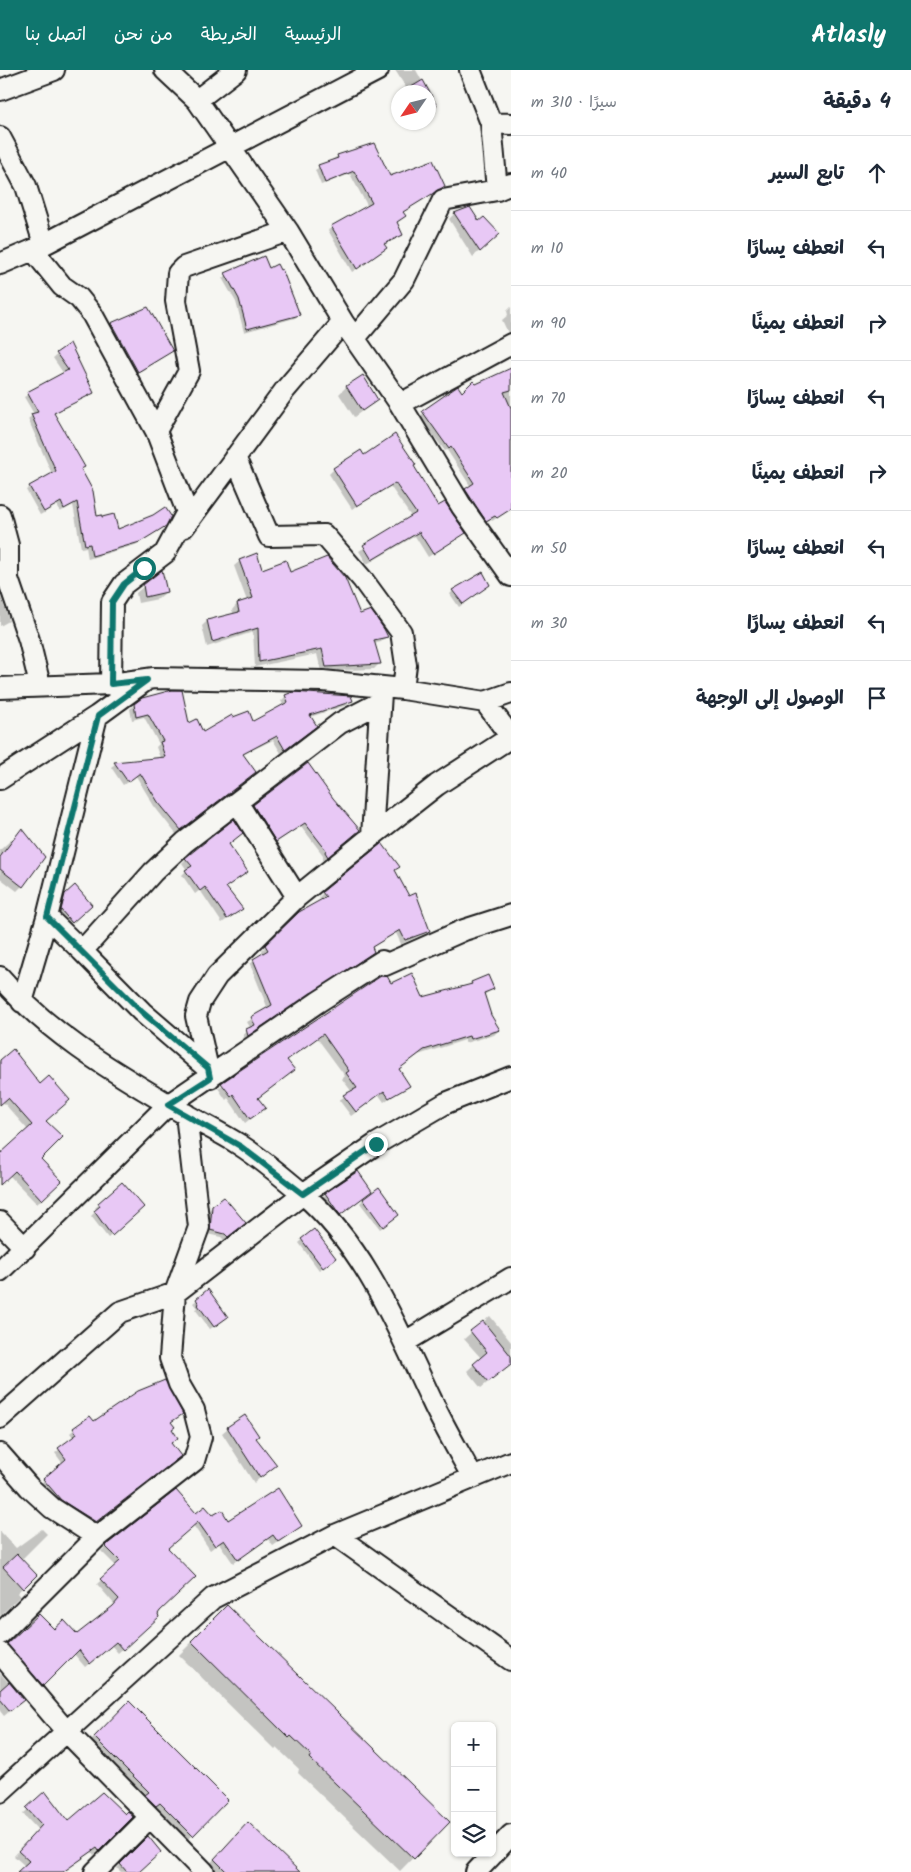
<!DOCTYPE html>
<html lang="ar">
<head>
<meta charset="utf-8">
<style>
	body { margin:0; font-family:Kalam,"Playpen Sans Arabic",sans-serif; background:#f2f2f3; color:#1f2937; direction:rtl }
	.controls { position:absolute; right:15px; bottom:15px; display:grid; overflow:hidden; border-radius:8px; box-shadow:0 1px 4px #0004 }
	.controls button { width:45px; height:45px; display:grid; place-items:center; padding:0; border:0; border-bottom:1px solid #e0e1e3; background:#fff; color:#1f2937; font:25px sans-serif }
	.compass { position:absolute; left:391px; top:15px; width:45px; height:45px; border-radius:50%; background:#fff; box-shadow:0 1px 4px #0004; rotate:235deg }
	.stop { position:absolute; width:15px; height:15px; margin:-11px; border:4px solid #0f766e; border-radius:50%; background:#fff }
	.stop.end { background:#0f766e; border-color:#fff; box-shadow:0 1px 5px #0008 }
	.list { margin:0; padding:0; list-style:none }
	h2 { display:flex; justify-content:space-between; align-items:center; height:65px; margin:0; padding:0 20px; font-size:21px }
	h2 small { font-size:16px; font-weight:400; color:#747a83 }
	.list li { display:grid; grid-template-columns:32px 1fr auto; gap:15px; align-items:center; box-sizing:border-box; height:75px; padding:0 20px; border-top:1px solid #e0e1e3 }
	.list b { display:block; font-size:19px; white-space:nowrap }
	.list em { font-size:16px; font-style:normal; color:#747a83 }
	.icon { flex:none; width:28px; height:28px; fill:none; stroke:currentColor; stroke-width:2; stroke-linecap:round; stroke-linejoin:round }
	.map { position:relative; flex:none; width:511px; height:1802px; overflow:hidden; direction:ltr }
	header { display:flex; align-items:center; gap:30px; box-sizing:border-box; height:70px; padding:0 25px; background:#0f766e; color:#fff }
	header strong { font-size:24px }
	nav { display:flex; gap:28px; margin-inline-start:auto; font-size:18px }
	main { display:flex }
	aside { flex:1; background:#fff }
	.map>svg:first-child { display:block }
</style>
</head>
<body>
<header>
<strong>Atlasly</strong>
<nav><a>الرئيسية</a><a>الخريطة</a><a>من نحن</a><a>اتصل بنا</a></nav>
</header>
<main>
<aside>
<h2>4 دقيقة<small>سيرًا · 310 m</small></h2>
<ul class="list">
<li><svg class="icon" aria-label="ahead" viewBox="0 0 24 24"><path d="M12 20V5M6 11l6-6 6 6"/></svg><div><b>تابع السير</b></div><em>40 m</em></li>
<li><svg class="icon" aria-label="left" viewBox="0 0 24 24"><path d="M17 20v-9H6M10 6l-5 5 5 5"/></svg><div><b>انعطف يسارًا</b></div><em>10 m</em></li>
<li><svg class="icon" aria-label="right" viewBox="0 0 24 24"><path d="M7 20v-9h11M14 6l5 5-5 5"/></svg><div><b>انعطف يمينًا</b></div><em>90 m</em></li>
<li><svg class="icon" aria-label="left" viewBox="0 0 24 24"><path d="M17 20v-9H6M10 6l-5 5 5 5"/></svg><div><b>انعطف يسارًا</b></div><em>70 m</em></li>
<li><svg class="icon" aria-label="right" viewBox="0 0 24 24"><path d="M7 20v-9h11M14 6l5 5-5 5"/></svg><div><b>انعطف يمينًا</b></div><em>20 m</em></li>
<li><svg class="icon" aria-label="left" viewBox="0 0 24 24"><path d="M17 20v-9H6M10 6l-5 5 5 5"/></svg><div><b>انعطف يسارًا</b></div><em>50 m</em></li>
<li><svg class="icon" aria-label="left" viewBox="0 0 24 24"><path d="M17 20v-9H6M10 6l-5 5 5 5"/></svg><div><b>انعطف يسارًا</b></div><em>30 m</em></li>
<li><svg class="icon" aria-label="arrive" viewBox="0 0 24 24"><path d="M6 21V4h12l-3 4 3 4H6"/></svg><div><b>الوصول إلى الوجهة</b></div></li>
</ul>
</aside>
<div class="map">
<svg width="511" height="1802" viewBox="0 0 511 1802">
	<rect width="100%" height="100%" fill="#f6f6f2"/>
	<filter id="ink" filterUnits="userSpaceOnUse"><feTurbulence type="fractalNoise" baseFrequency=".02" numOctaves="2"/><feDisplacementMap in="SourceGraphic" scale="10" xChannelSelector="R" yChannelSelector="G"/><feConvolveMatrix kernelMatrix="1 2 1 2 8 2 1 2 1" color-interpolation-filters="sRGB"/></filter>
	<g filter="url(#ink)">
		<path fill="#0003" d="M395,0H416L428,22H405L408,21Z
			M338,86L389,108L443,116L402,143L404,146L396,153L402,165L384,175L382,182L352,202L328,160L368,137L350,104L321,115L315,100Z
			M469,139L492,169L473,187L449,149L454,144Z
			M263,188L268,200L299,244L295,248L244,262L236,232L222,208Z
			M511,237V262L508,263L502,250L508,245L507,241Z
			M112,254L172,281L133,306L107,258Z
			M70,275L92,322L53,344L84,397L80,401L96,448L118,460L165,456L135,475L88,489L86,477L81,478L73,435L60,442L57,435L40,445L26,420L52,404L28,349L34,344L24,327L64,304L53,288Z
			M511,300V439L492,451L491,449L482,454L462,424L471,417L447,380L445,381L419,346Z
			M346,317L377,330L354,347L339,324Z
			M364,387L413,397L437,438L464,463L428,487L415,466L367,494L359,481L412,448L390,416L352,439L329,404L334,399Z
			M240,491L261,500L290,504L360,546L386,567L381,572L373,574L379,594L374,599L321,601L317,584L255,597L253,562L207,577L202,556L207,551L234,545L232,540L237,534L247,531L234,496Z
			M144,516L166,522L158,529L138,533L136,523Z
			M485,518L459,537L450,524L453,521Z
			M0,523L9,551L0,556Z
			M286,626L351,630L347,635L310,647L311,660L281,683L273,670L242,685L254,702L176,764L154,736L136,706L123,715L111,697L115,694L160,688L156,677L159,674L144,647L132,650L130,639L134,635L188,654L202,663L252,653L284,636L281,631Z
			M254,736L354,765L323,790V785L301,756L272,775L249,740Z
			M22,760V816L17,821L0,808V793L3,790L0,787V780Z
			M228,774L247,802L225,818L241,839L222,853L200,820L195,824L182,805L187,800L182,793L186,789Z
			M394,801L428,860L424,864L401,874L396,863L371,878L373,882L368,886L244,968L243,965L251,959L247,952L268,939L250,894L264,884L262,880L300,843L322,831L319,827L323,823Z
			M66,825L83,842L64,859L54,848L58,832Z
			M471,913L493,919L484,925L490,945L499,960L494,965L465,973V970L418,985L398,1000L408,1015L384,1032L379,1025L351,1046L339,1030L352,1022L342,1009L345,1006L317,968L286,991L257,1028L264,1038L245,1053L228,1028L226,1030L218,1018L390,914L422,929L467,917Z
			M0,992L45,1051L40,1089L61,1111L37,1134L9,1105L0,1114V1085L28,1060L3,1032L0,1034Z
			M122,1114L142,1137L108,1168L91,1146L97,1140L95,1138Z
			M326,1124L366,1125L336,1147L323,1127Z
			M364,1129L395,1148L380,1159L360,1133Z
			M212,1137L241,1156L224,1170L221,1167L207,1164L209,1140Z
			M302,1170L331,1191L319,1200L299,1173Z
			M197,1230L224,1250L210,1259L195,1239L197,1238L193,1233Z
			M490,1246L511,1272V1293L481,1318L467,1301L481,1288L464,1269Z
			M181,1344L170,1353L169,1374L176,1389L92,1455L57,1433L40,1414L63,1394L55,1383L74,1368L70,1363L90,1347L94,1353Z
			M228,1358L255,1368L275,1395L254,1413L222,1363Z
			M176,1422L196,1445L212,1447L227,1452L301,1456L273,1476L268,1469L233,1493L219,1473L210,1480L193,1455L167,1478L158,1541L153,1551L118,1583L111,1575L85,1597L74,1584L38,1619L3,1579L38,1545L54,1561L77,1566L115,1535L97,1514L116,1496L101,1481Z
			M42,1459L47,1464L21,1490L36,1505L17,1523L20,1526L0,1546V1461L16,1478Z
			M227,1537L448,1752L400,1801L298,1703L299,1699L277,1678L275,1680L179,1585Z
			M0,1603L23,1630L4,1646L0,1641Z
			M129,1633L227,1730L179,1778L81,1681Z
			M45,1723L68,1752L132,1747L94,1785L92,1782L63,1802H18L25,1796L14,1786L38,1760L23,1744Z
			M235,1767L298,1802H202Z
			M148,1768L137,1802H121L117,1798Z"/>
		<path fill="#e8c8f5" stroke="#1c1c1c" d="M423,10L437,36L428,40V22H403Z
			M374,73L390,106L433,90L445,116L403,142L406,146L397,152L403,165L384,174L387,178L357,199L331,156L372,133L354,101L325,113L318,95L338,88L337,85Z
			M470,137L479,151L484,147L500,164L480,182L454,143Z
			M264,186L269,198L277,194L280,200L282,199L300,245L247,259L239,229L225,203Z
			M148,237L173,281L138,302L111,253Z
			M70,273L94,323L54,343L85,397L81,399L93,421L97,446L102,445V447L114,444L118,459L153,445L165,437L171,446L166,456L140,472L92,486L90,474L85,475L77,432L64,439L61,432L44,442L29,416L56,401L31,344L38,342L27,322L68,300L56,283Z
			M511,298V320L504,322L511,338V439L497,448L495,446L486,451L465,419L474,413L451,377L449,379L422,341L458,316L462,322L473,311L476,314Z
			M363,305L378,330L362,341L346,316Z
			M395,364L416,395L414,396L438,436L445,432L466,463L433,484L419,462L372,490L363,475L416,443L395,413L357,436L333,398L361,380L364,385Z
			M257,483L262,499L286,490L290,502L327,487L345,508L360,544L371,540L384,559L388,567L374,570L381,594L326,597L322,579L259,592L258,558L212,572L207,550L239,542L237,533L253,528L239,490Z
			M162,500L167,522L145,527L143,515Z
			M483,502L490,515L463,534L452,520Z
			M172,620H182L189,653L197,649L203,662L232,645L233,647L249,641L253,651L288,632L285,625L293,622L351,626L353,631L310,645L317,656L285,680L277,666L243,684L256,702L181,760L158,732L140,703L128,712L114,692L165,687L160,672L163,671L148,644L136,647L134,634L142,628Z
			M308,693L333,728L360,760L328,787L325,782L326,780L305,753L276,772L253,735Z
			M234,749L243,763L229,774L248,802L226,817L243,839L227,849L205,817L200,821L185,800L192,796L185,788Z
			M22,758L45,787L23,817L0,799V787Z
			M382,773L400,797L395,800L409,826L416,823L430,861L405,870L400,860L372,877L374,882L248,966L246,959L255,955L251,947L272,935L253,889L268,880L265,875L299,842L326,827L322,822Z
			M75,815L92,835L72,853L61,840L65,824Z
			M412,903L423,927L472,914L471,912L488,905L494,919L484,923L491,945L500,960L470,969L469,966L424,980L399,999L410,1016L389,1028L384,1021L356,1042L343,1025L357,1018L346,1003L349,1001L323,964L287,990L295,1000L258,1028L266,1038L250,1049L233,1024L231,1026L221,1013L381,906H387L391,913Z
			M13,979L40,1014L49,1006L70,1030L46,1051L63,1067L41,1089L62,1111L42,1130L15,1101L0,1115V1084L32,1055L8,1028L0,1035V990Z
			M358,1101L372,1121L340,1145L325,1123Z
			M122,1112L144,1137L112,1166L94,1141L100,1136L98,1133Z
			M379,1117L399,1145L383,1157L363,1129Z
			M224,1127L246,1153L228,1167L225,1164L210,1160L212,1136Z
			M314,1159L336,1188L323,1198L301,1169Z
			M208,1219L228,1247L214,1257L198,1235L199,1234L196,1229Z
			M483,1251L511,1286V1294L488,1312L473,1294L487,1282L470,1261Z
			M165,1310L183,1344L171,1352L175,1357L172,1359L178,1368L171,1373L181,1386L96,1452L61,1430L43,1409L66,1389L58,1378L77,1364L73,1358L90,1346L94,1351L138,1321Z
			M245,1345L259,1366L256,1368L277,1395L260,1408L227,1357Z
			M278,1418L302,1456L278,1472L273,1465L238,1490L224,1470L215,1476L198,1452L168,1478L196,1507L160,1541L158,1544L159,1547L123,1580L116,1572L90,1594L79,1580L43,1616L7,1574L39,1544L54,1559L64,1550L77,1564L113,1536L119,1529L100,1509L120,1491L105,1476L176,1420L196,1443L205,1436L213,1445L222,1440L228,1450Z
			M17,1484L37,1505L23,1519L3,1497Z
			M227,1535L450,1752L414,1789L311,1690L309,1688L311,1685L291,1666L289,1668L191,1571Z
			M9,1612L24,1630L10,1641L0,1629V1620Z
			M129,1631L228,1730L193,1766L160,1733L156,1736L145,1725L149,1722L94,1667Z
			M45,1721L68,1751L102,1722L125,1744L128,1741L133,1747L99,1781L97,1778L63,1802H17L29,1791L18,1781L42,1755L26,1738Z
			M248,1752L300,1802H227L214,1789Z
			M148,1766L161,1782L139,1802H127L120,1794Z"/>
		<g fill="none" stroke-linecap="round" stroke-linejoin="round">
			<defs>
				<path id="minor" d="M165,0L197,30L288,161L343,252L400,334L462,437L511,506
					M470,0L491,53L497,120
					M0,20L54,0
					M197,30L236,0
					M491,53L511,54
					M0,67L26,116L44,174
					M33,180L62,216L79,228L92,244L156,361L187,442L165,483L124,514L112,532L111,614
					M0,194L33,180L378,0
					M355,268L404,210L443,130L497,120L511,114
					M400,334L511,274
					M156,361L189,301L176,231L178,203L184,197L288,161
					M235,387L269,466L324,465L363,510L401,562L406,595L403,619
					M0,445L8,475V509L29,570L40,615
					M184,457L285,320L343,252
					M0,618L111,614L154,608L323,611L403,619L485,632L511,623
					M485,632L511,667
					M0,709L97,646L145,611
					M237,732L297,827
					M372,766L381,623
					M47,847L82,881L153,802L185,772L340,653L379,633
					M82,881L142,942L208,999
					M0,907C46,961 107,998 168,1034C191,1049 217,1060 240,1075C262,1089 283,1107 303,1124C366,1178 397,1258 432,1331C444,1357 459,1382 473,1408
					M22,932L47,847L97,646
					M210,1008L196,946L200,932L217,906L297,827L372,766L437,715L511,667
					M0,1152L25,1178
					M0,1201L168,1035L318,932L382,891L385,895L464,860L511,845
					M405,1272L511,1208
					M0,1348L120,1242L175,1223L303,1124L376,1074L446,1033L511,1007
					M0,1384L29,1417L52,1438L97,1467
					M335,1465L511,1590
					M0,1564L97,1467L194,1391L201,1367L194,1340L179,1314L170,1288L175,1223L199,1157L186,1044
					M0,1583L66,1661L204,1802
					M0,1722L213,1528L335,1465L511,1392
					M95,1802L150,1747
					M476,1802L511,1765"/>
			</defs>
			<use href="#minor" stroke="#1c1c1c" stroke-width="24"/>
			<use href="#minor" stroke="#f6f6f2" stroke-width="20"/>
		</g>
	</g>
	<g fill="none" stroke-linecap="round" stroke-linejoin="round" filter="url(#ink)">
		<path stroke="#0f766e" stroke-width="6" d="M144,498L124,514L112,532L111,614L147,610L98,646L47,847L142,942L208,998L210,1008L168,1035L240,1076L303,1124L376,1074"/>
	</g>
</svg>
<div class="controls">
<button>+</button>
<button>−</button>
<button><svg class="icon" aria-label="layers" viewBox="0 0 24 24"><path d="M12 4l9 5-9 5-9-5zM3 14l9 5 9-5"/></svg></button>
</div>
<svg class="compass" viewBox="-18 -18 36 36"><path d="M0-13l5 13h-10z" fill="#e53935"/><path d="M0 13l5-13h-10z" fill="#747a83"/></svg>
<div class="stop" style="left:144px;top:498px"></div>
<div class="stop end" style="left:376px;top:1074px"></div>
</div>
</main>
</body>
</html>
